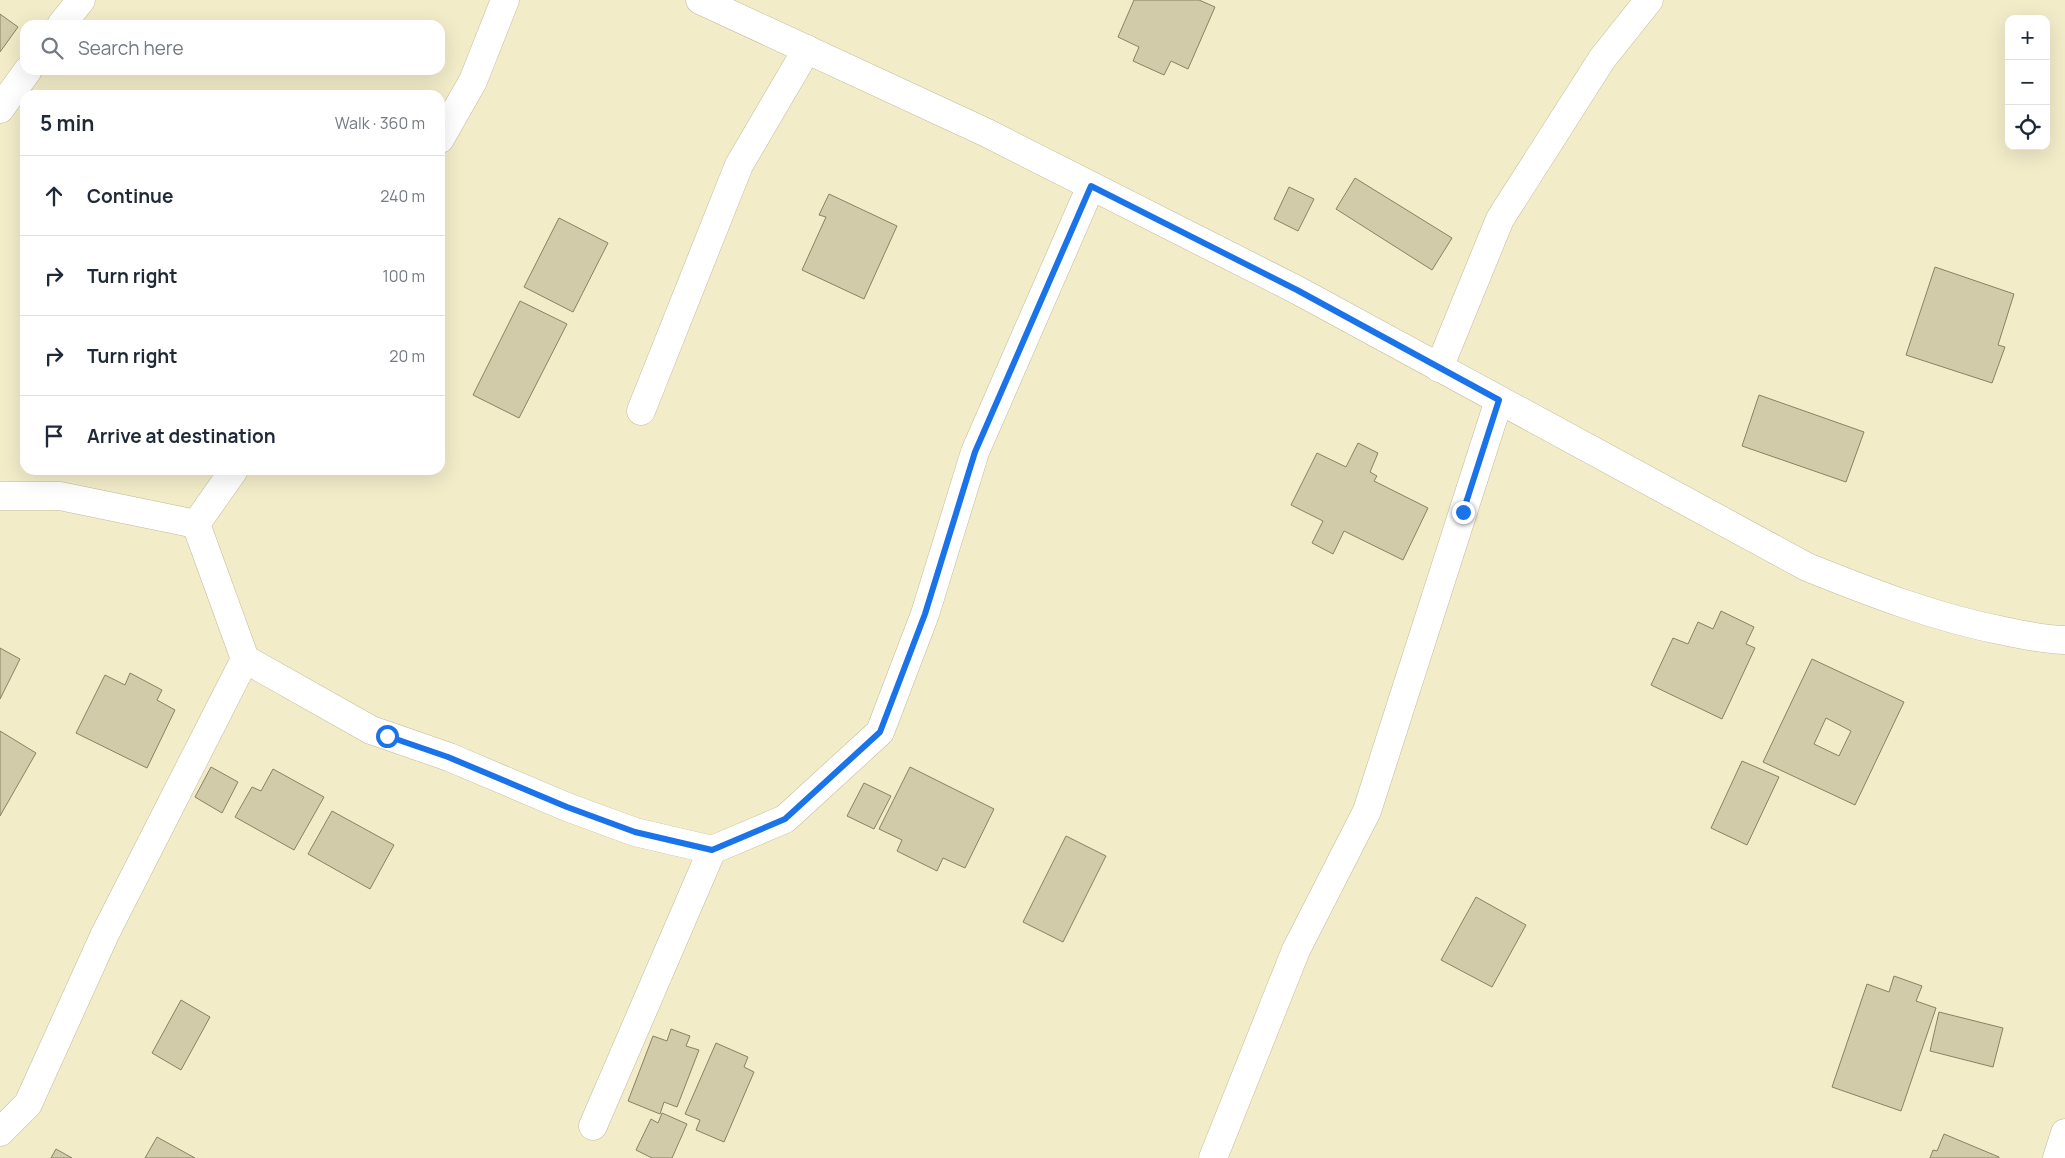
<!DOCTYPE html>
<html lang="en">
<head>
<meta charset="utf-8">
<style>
	body { margin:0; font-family:Manrope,sans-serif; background:#f6f6f7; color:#1f2937 }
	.controls { position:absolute; right:15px; top:15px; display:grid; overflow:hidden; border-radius:10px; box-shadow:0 5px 20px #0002 }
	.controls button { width:45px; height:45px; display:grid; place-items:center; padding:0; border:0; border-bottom:1px solid #e0e1e3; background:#fff; color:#1f2937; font:25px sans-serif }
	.stop { position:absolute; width:15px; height:15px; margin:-11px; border:4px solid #1a73e8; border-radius:50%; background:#fff }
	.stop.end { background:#1a73e8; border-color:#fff; box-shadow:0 1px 5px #0008 }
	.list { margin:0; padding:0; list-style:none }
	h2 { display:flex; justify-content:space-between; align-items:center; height:65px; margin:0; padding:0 20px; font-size:21px }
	h2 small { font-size:16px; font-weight:400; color:#747a83 }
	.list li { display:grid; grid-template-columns:32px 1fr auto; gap:15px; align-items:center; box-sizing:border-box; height:80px; padding:0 20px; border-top:1px solid #e0e1e3 }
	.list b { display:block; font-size:19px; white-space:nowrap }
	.list em { font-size:16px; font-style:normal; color:#747a83 }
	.icon { flex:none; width:28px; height:28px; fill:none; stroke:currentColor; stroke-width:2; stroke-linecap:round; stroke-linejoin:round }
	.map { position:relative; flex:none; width:2065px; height:1158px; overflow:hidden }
	.search { position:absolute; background:#fff; box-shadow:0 5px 20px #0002; left:20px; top:20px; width:425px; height:55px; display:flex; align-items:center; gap:12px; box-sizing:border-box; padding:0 18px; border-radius:15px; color:#747a83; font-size:19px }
	.panel { position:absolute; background:#fff; box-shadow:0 5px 20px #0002; left:20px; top:90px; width:425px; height:385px; border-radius:15px }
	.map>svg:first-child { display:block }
</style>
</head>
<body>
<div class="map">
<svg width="2065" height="1158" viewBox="0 0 2065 1158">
	<rect width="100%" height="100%" fill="#f2ecc9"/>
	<path fill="#d1cba9" stroke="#878262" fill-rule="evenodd" d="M1134,0H1199L1215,7L1188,69L1171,61L1164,75L1133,61L1139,47L1118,37Z
		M0,14L18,27L0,52Z
		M1355,178L1452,238L1432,270L1336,209Z
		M1289,187L1314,199L1298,231L1274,219Z
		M829,194L897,226L864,299L802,270L826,217L819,215Z
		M559,218L608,243L573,312L524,287Z
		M1935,267L2014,294L1998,345L2005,347L1992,383L1906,355Z
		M520,301L567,324L519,418L473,395Z
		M1759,395L1864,432L1846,482L1742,446Z
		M1358,443L1378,453L1370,472L1377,476L1374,481L1428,508L1403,560L1344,531L1333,554L1312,543L1323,521L1291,505L1317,453L1346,467Z
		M1721,611L1754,627L1746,644L1755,648L1722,719L1651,685L1673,638L1688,644L1698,622L1713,629Z
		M0,648L20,659L0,699Z
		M1812,659L1904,702L1855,805L1763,762ZM1826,718L1851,731L1839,756L1814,744Z
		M130,673L162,690L157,700L175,710L147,768L76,733L105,675L125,685Z
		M0,731L36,753L0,816Z
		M1742,761L1779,777L1747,845L1711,828Z
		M211,767L238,782L222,813L195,797Z
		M910,767L994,809L965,868L943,858L937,871L897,851L902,840L879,829Z
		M273,769L324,797L294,850L235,817L252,787L261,791Z
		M864,783L891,796L874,829L847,816Z
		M332,811L394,845L370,889L308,854Z
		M1066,836L1106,856L1063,942L1023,922Z
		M1476,897L1526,925L1492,987L1441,960Z
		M1894,976L1922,986L1916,1001L1936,1008L1901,1111L1832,1087L1867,984L1889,992Z
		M181,1000L210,1017L181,1070L152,1053Z
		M1939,1012L2003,1028L1993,1067L1930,1051Z
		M671,1029L690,1036L686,1046L699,1050L677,1107L664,1102L660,1114L628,1101L653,1036L667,1041Z
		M716,1043L748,1057L744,1067L754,1072L724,1142L696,1130L700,1120L685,1114Z
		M662,1113L687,1124L672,1158H652L636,1150L651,1119L658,1123Z
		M1944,1134L1999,1157V1158H1930L1933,1150L1937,1151Z
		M157,1137L195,1158H145Z
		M56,1149L72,1158H51Z"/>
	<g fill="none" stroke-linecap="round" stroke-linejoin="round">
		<defs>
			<path id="street" d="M61,25L81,0
				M0,109L28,70
				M440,139L473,81L505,0
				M1439,368L1500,219L1602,59L1649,0
				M641,411L739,165L807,49
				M234,470L196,524L245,659L371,730L449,757L567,807L635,832L712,850
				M0,496H60L196,524
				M593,1126L712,850L785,819L880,732L925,614L975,452L1091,186
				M0,1132L28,1104L105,934L245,659
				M1213,1158L1296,950L1367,811L1499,400
				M2057,1158L2065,1133"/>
			<path id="secondary" d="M700,0L987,133L1297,290L1807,567C1872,593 1936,618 2004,631C2024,635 2045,640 2065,640"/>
		</defs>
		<use href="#street" stroke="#c0bb99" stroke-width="29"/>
		<use href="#secondary" stroke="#c0bb99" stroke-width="29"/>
		<use href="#street" stroke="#fff" stroke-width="28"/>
		<use href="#secondary" stroke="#fff" stroke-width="28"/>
	</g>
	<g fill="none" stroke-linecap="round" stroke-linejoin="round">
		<path stroke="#1a73e8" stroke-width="6" d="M387,736L448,757L567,807L635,832L712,850L785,819L880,732L925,614L975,452L1091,186L1297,290L1499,400L1463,512"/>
	</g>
</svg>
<div class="controls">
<button>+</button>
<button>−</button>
<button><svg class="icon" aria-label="locate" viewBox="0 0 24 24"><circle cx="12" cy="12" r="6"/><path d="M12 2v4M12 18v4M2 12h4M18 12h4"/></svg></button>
</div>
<div class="stop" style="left:387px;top:736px"></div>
<div class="stop end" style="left:1463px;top:512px"></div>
<div class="search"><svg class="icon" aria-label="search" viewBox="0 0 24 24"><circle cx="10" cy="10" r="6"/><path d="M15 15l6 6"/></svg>Search here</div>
<section class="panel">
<h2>5 min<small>Walk · 360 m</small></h2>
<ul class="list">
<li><svg class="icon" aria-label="ahead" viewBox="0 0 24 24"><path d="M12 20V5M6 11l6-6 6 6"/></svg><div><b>Continue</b></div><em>240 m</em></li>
<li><svg class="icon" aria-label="right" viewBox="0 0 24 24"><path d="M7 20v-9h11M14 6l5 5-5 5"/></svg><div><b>Turn right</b></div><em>100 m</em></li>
<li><svg class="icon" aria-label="right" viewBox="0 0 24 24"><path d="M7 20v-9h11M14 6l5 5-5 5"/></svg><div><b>Turn right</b></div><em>20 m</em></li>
<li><svg class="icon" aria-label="arrive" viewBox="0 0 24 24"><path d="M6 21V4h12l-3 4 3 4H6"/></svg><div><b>Arrive at destination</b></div></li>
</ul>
</section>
</div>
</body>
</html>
